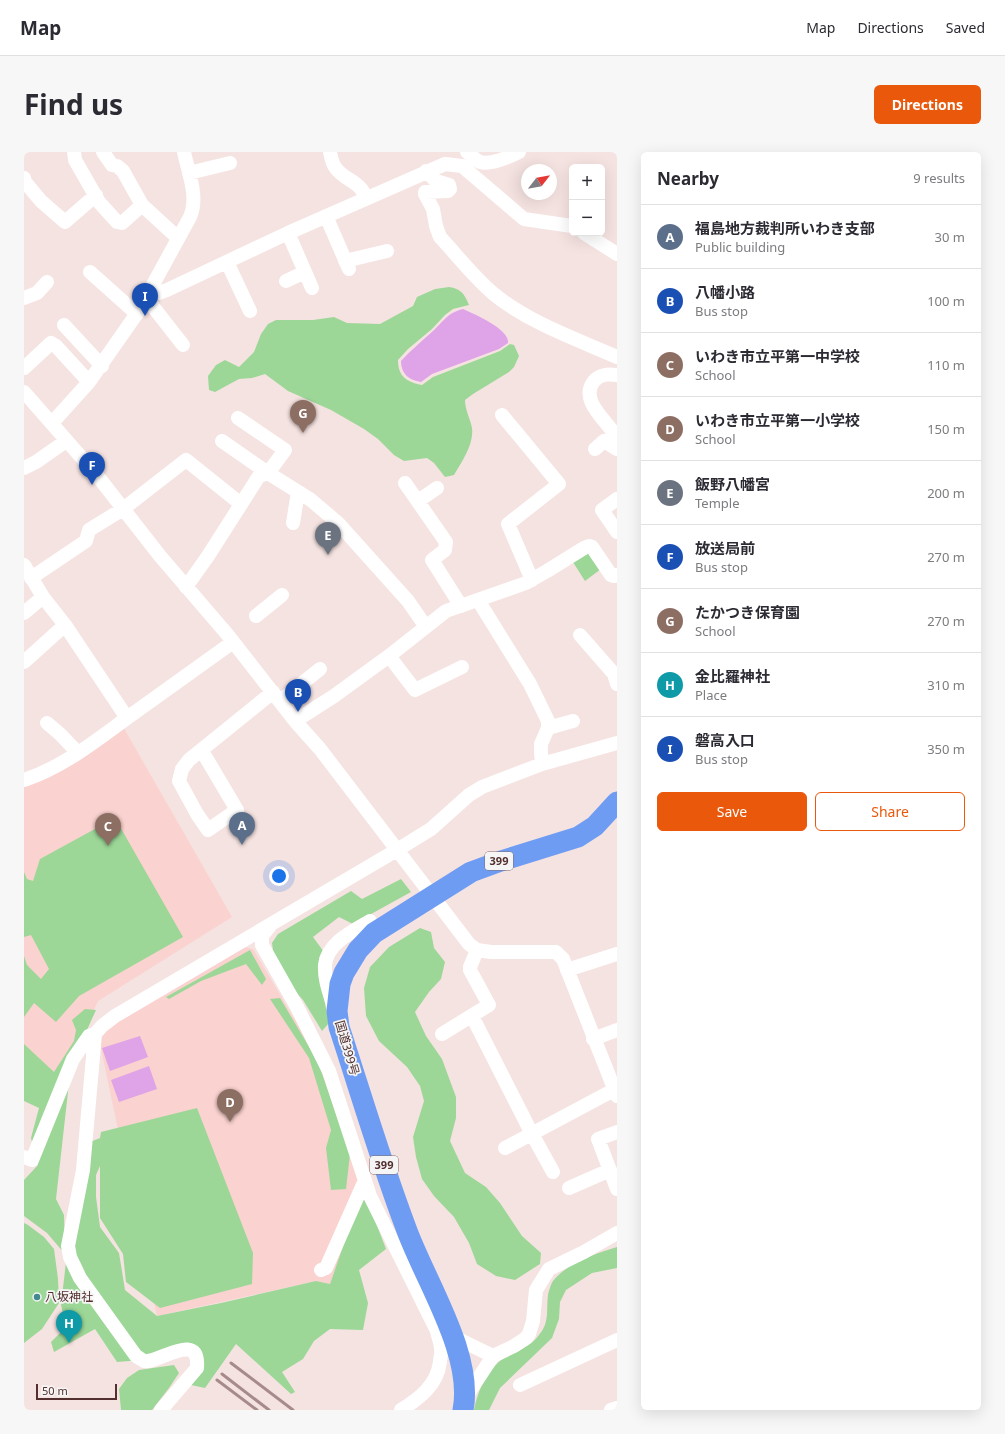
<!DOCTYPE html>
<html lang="en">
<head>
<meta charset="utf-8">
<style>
	body { margin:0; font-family:"Noto Sans","Noto Sans JP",sans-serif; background:#f7f7f7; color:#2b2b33 }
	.controls { position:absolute; right:12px; top:12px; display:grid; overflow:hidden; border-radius:6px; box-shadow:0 4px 16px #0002 }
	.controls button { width:36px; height:36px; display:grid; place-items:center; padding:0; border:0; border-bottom:1px solid #e1e1e2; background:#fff; color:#2b2b33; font:20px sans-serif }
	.compass { position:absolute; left:497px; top:12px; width:36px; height:36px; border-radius:50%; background:#fff; box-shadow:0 4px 16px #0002; rotate:59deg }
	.scale { position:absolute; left:12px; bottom:10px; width:81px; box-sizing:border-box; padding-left:4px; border:2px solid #53302f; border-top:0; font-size:11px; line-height:14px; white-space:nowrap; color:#53302f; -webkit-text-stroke:3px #f5f5f5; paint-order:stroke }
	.you { position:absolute; left:255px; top:724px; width:14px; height:14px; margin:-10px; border:3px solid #fff; border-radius:50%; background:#1a73e8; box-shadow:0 0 0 6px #1a73e833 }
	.badge { display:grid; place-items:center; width:26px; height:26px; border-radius:50%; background:#ea580c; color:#fff; font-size:13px; font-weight:700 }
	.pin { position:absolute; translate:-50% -33px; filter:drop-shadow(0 1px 2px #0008) }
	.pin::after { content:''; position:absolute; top:21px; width:14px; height:12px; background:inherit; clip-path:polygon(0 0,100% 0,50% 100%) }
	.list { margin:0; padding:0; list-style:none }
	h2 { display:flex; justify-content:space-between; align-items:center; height:52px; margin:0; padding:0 16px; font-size:17px }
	h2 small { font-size:13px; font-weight:400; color:#7c7c81 }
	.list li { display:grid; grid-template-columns:26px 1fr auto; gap:12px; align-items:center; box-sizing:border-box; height:64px; padding:0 16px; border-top:1px solid #e1e1e2 }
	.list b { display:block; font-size:15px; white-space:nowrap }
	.list p { margin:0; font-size:13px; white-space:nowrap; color:#7c7c81 }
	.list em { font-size:13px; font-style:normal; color:#7c7c81 }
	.actions { display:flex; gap:8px; padding:12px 16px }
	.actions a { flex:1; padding:9px 0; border:1px solid #ea580c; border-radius:6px; text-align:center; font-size:14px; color:#ea580c }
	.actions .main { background:#ea580c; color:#fff }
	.map { position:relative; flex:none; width:593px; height:1258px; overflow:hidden; border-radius:6px }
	header { display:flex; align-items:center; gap:24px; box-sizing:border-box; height:56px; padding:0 20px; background:#fff; border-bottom:1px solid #e1e1e2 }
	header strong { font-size:19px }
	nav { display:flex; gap:22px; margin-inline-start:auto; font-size:14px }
	.intro { display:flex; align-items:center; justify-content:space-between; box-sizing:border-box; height:96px; padding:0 24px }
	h1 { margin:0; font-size:28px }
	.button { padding:10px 18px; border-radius:6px; background:#ea580c; color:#fff; font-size:14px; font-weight:700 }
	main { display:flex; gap:24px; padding:0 24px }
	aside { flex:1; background:#fff; border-radius:6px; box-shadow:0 4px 16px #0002 }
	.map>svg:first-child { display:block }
</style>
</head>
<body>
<header>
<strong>Map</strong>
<nav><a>Map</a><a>Directions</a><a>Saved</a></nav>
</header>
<div class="intro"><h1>Find us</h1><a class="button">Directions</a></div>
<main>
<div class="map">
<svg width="593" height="1258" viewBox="0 0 593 1258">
	<rect width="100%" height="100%" fill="#f5e3e1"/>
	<path fill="#fad2cf" d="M94,566L208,765L74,849L34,935L0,902V623L46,601Z
		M221,795L229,797L297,912L339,1037L306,1132L292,1129L133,1164L75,887L85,872Z"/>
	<path fill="#9cd797" d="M425,135C437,137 440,141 445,153L429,157L421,163L408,177L384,197L374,208C374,224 382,230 398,233L409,225L476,199L486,192L490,193L495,204L490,215L485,220L449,242L441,248C441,258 446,266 448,276C450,293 438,309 430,323L421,325L410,311L403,306L380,309L370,303L354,287L340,277L307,258L264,239L241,222L228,226L215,227L191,240L185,238L184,224L192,213L201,208L215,215L230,200L237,182L244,172L252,168H289L310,165L323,171L356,172L389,154L393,145L411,137Z
		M566,400L577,417L561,429L547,407Z
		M91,666L159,785L55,844L32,870L10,851L0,865V804L3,813L17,827L25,817L7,783L0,785V720L3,727L9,729L16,707Z
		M377,727L387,740L329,772L315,765L289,785L300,800L295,822L305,871L298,879L279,848L264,831L250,806L248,791L254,782L327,739L338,747Z
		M396,776L407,780L410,796L421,810L417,827L405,840L391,860L402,884L418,907L432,945V966L426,989L441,1021L462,1035L476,1051L498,1084L517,1101L516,1112L491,1128L472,1124L453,1112L445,1091L430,1065L410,1044L398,1027L392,1005L389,985L400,949L396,934L383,915L355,889L342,864L340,836L346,815L365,795Z
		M226,798L242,827L238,833L222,812L177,829L145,847L142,845Z
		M256,846L294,910L326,1002L322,1037L307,1038L302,996L307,978L285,906L246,847Z
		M61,857L72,858L47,913L32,1047L40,1063L41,1102L23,1081L0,1064V1028L14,1013L7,986L15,956L0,949V892L30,920L50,889L52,878L48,868Z
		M173,956L229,1101L228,1132L136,1156L102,1130L99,1102L76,1066V1014L72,1023V1045L76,1075L95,1101L101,1138L133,1164L197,1151L292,1129L306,1132L339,1037L362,1097L335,1118L344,1151L339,1178L306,1177L290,1189L279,1207L258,1220L271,1240L267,1242L212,1192L181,1236L167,1233L176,1207L154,1197L142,1206L93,1210L71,1177L30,1200L27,1190L42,1175L37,1153L55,999L66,990L76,986L77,980Z
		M0,1071L4,1073L20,1085L30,1097L34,1127L35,1151L18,1177L0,1191Z
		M593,1095V1116L568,1121L542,1138L536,1150L535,1167L528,1186L476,1236L465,1258H450C454,1238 464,1215 482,1205C494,1199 507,1194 515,1183C526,1170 522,1158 524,1143C525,1138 527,1132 529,1129C543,1111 573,1101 593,1095Z
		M150,1213L155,1221L145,1236L128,1258H97L95,1237L103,1226L115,1218Z"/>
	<path fill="#dfa3e7" d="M439,157C450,162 486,177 484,191L475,197L408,222L397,230C385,228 377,222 377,209C387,198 398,189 409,179C420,169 423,161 439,157Z
		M116,884L124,905L86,919L78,896Z
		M125,914L133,937L95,950L87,928Z"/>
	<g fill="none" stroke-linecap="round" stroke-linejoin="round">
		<path stroke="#fff" stroke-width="14" d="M50,0L51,8L75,50L93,70L98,71L118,53
			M79,0L88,13L93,14L99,19L118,53L154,86
			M306,0C307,5 308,11 311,15C320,29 336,28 342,46
			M443,0C447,3 451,8 456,10C467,13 485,5 495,0
			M402,19L412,29L425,33L426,37L424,39L401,40V42L409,57L412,74L416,85C434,104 450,126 471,143C506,171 552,187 593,205
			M165,21L206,11
			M0,26L1,30L17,49L41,70L72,43
			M302,64L325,117
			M264,81L288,136
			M560,81L593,102
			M321,109L363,99
			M203,110L226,159
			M66,120L113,162
			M262,129L281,120
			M126,138L135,141L143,138L264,81L421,12L438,14L500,67L548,74
			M0,146L13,141L23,130
			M123,147L159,193
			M40,173L78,214
			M0,216L27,191L32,194L65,230
			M593,223C584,222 576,222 570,229C554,249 585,270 593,286
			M0,240L72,322L136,404L203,482L271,569L296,597L445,792L453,798L467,800H532L539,807L593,944
			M478,263L535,332L484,372L508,428
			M28,271L65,230L123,147L126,138L166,65C175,45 164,20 160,0
			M198,289L244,321L287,348L314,371L384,449L402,475
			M571,297L580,289L593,297
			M0,316L12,310L42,289
			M381,331L422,390L421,398L408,408L437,454
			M593,347L578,358L593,380
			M394,349L413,336
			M269,371L274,340
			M0,413L19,445L41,473L0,510
			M7,426L62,389L65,378L99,357L162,308L217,352
			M162,435L184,404L235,324L244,321L261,298L214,266
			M454,448L506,532L524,569V576L517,592V600L518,612
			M0,461L19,445
			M232,464L258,443
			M556,483L590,522L593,532
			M365,504L391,538L438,515
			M256,549L296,517
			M103,566L209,490
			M271,569L310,544L365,504L422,459L502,431L523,419L560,396L565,394L568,395L587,423L590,424L593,423
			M23,571L36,582L54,601
			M524,576L549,569
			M178,599L213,658L184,678L173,662L155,629L158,617L165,608L249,540
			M0,628C39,615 70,590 103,566L41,473
			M246,774L238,784V793L273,855L305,919L346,1044L413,1179C414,1185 417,1191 417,1197C418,1201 416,1206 416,1210C413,1233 396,1246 377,1258
			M543,818L593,802
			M310,856C306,842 300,828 301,813C303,791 329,779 346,769
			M448,864L508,982L529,1020
			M418,882L465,853L446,818V815L453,798
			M569,887L593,878
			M593,980L574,987L593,1037
			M481,996L590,938
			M0,1005L8,1008L49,907L65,884L71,882
			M545,1036L586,1018
			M297,1118L302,1116L341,1028
			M430,1185L469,1204L490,1194L502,1186L505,1182L509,1169L512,1138L525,1117L560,1100L593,1081
			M496,1233L593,1188
			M442,1245L469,1204
			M137,1258L173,1216C176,1177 134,1212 120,1209C118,1208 114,1205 112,1204L56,1126L46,1105L44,1094L59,1018L71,882L78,874L91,864L373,698L407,677L445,643L458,635L518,612L593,591
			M587,1258L593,1256"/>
		<path stroke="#6f9cf3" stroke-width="21" d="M439,1258C450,1202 401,1129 382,1076C357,1010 337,942 315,875L313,859L316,832L320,821L334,798L350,781L447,720L477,709L554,685L571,674L593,650"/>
		<path stroke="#a68b8a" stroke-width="3" d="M207,1211L269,1258
			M198,1222L245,1258
			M193,1228L233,1258"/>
	</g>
	<circle fill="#428a90" stroke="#f5f5f5" stroke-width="1.5" cx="13" cy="1145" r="4"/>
	<g text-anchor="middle" stroke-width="3.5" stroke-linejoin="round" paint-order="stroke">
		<g fill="#f5f5f5" stroke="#846b6a" stroke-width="1">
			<rect x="461" y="700" width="28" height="18" rx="3"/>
			<rect x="346" y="1004" width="28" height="18" rx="3"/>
		</g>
		<g font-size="11" font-weight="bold" fill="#53302f">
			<text x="475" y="713">399</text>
			<text x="360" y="1017">399</text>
		</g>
		<g font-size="12" fill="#53302f" stroke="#f5f5f5">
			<text transform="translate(323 896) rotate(74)" y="4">国道399号</text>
		</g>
		<g font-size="12" fill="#53302f" stroke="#f5f5f5" text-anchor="start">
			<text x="21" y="1149">八坂神社</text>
		</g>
	</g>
</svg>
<div class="controls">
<button>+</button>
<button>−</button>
</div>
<svg class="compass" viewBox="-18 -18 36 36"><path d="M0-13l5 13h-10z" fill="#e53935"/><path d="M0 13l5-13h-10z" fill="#7c7c81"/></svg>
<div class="scale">50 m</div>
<div class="you"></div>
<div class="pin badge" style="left:218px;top:693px;background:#5c6f8a">A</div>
<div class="pin badge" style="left:274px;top:560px;background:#1a4fb4">B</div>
<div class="pin badge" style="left:84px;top:694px;background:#8d6e63">C</div>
<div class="pin badge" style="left:206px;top:970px;background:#8d6e63">D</div>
<div class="pin badge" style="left:304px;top:403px;background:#6b7280">E</div>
<div class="pin badge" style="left:68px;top:333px;background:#1a4fb4">F</div>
<div class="pin badge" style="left:279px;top:281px;background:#8d6e63">G</div>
<div class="pin badge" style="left:45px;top:1191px;background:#0f9aa8">H</div>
<div class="pin badge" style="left:121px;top:164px;background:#1a4fb4">I</div>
</div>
<aside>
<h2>Nearby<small>9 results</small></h2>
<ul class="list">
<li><span class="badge" style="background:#5c6f8a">A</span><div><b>福島地方裁判所いわき支部</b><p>Public building</p></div><em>30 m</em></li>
<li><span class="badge" style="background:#1a4fb4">B</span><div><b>八幡小路</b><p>Bus stop</p></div><em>100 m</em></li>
<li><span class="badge" style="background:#8d6e63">C</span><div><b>いわき市立平第一中学校</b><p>School</p></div><em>110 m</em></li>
<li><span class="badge" style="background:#8d6e63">D</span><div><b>いわき市立平第一小学校</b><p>School</p></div><em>150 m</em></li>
<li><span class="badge" style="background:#6b7280">E</span><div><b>飯野八幡宮</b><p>Temple</p></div><em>200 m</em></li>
<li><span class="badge" style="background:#1a4fb4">F</span><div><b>放送局前</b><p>Bus stop</p></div><em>270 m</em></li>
<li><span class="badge" style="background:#8d6e63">G</span><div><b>たかつき保育園</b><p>School</p></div><em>270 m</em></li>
<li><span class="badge" style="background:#0f9aa8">H</span><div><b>金比羅神社</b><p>Place</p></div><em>310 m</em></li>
<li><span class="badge" style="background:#1a4fb4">I</span><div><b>磐高入口</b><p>Bus stop</p></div><em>350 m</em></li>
</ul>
<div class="actions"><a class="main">Save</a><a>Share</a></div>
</aside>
</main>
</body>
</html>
